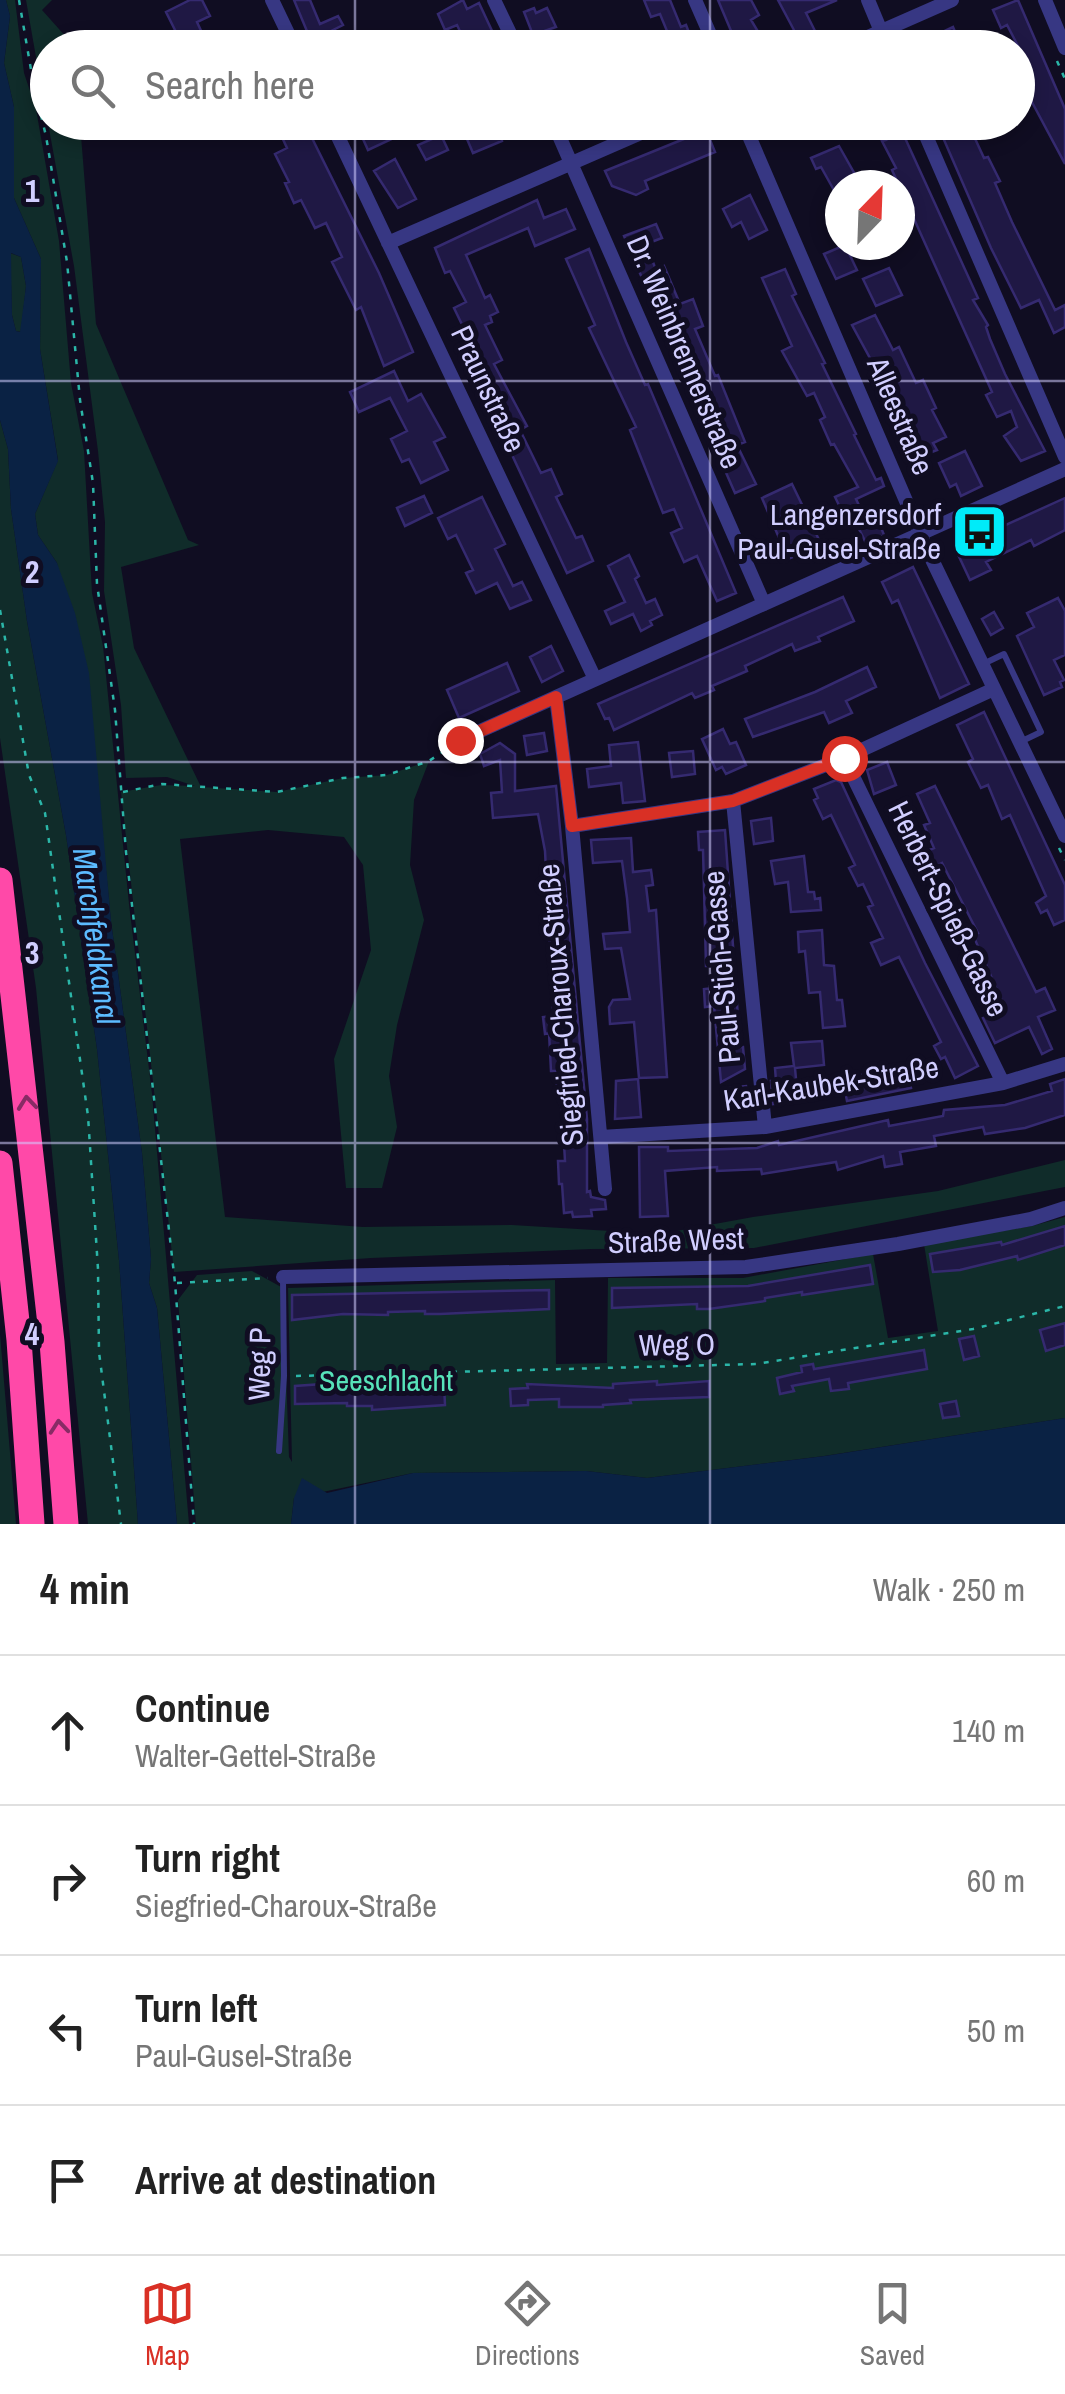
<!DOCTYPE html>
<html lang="en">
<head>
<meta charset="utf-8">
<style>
	body { margin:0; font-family:"Archivo Narrow",sans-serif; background:#f2f2f2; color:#222 }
	.compass { position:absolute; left:825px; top:170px; width:90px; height:90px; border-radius:50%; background:#fff; box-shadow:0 5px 15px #0003; rotate:23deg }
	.stop { position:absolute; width:30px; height:30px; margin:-22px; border:8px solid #d93025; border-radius:50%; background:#fff }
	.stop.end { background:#d93025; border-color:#fff; box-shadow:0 2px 10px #0008 }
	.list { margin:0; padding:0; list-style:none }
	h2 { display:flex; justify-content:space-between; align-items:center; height:130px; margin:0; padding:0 40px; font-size:42px }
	h2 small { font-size:32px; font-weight:400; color:#767676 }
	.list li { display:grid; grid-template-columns:65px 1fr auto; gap:30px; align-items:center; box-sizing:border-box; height:150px; padding:0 40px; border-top:2px solid #e0e0e0 }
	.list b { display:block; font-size:38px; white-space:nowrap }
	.list p { margin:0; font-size:32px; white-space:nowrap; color:#767676 }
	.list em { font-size:32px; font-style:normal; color:#767676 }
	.icon { flex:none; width:55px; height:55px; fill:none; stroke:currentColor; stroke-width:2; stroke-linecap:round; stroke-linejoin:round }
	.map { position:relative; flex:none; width:1065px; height:1524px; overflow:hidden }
	.search { position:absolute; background:#fff; box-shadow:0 5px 15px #0003; left:30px; right:30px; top:30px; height:110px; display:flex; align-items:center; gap:25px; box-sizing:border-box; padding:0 35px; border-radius:55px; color:#767676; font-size:38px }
	.sheet { height:730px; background:#fff }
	nav { display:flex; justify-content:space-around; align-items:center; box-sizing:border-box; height:140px; border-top:2px solid #e0e0e0; background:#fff; font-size:28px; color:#767676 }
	nav a { display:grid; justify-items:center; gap:5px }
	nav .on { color:#d93025 }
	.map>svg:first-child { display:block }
</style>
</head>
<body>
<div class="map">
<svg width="1065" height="1524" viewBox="0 0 1065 1524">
	<rect width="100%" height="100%" fill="#100d22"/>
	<path fill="#102c2a" d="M6,0H15L24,73L36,109L59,241L71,383L84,451L92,593L103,646L129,904L152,1094L189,1524H177L157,1308L149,1283L151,1259L142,1153L111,921L100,809L57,563L38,535L35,514L58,460L40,349L41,259L14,198V107L4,63L10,16Z
		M26,0H52L42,10L67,38L69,47L48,48L47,120Z
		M48,123H80L96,324L188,540L199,545L121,567L134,648L201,787L277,792L343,778L387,775L429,761L414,800L410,865L424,920L397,1025L389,1076L397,1127L382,1188H346L334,1059L371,950L363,865L344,837L268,830L180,839L225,1217L363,1227L512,1225L660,1234L753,1217L938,1191L1065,1160V1187L754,1248L591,1249L371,1258L174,1272L121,792L161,785L195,786L167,777L126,778L121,705L104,591L105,522L98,451L74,266Z
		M10,253L21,257L26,286L21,332L16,331L12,315Z
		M0,420L8,449L11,509L27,621L66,835L97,1049L119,1260L138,1524H88L36,988L0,738Z
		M1065,1217V1418L824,1456L647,1478L586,1471L413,1473L294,1498L291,1524H196L178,1300L197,1275L252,1271L283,1288L289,1457L292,1462L288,1288L555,1280L556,1364L607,1363L608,1278H743L873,1254L888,1338L938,1331L924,1244L1032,1226Z
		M0,1334L16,1524H0Z"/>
	<path fill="#0a2244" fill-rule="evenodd" d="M0,0H6L10,16L4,63L14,107V198L41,259L40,349L58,461L35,514L38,535L57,563L75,613L89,673L111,921L142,1153L151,1259L149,1283L157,1308L177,1524H138L119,1260L97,1049L66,835L27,621L11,509L8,449L0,420ZM11,253L21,257L26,286L20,332L16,331L12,315Z
		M1065,1418V1524H291L294,1498L302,1478L327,1493L413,1473L586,1471L647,1478L825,1456Z"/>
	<path fill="#1f1844" stroke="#352a70" stroke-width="2.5" d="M190,0H202L210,16L197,22L209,48H184L166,12Z
		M294,0H310L320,24L338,16L343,25L329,32L336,48H314Z
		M463,0L467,9L479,3L500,48H468L457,25L445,30L438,14Z
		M644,0H670L681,27L686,25L695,48H674L660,14L651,17Z
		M718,0H751L759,15L751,20L760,35L737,45Z
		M778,0H837L806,13L819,39L797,48L790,34L795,32Z
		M1018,0L1065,109V164L1018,76V46L1007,25L1001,28L993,10Z
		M534,8L536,13L547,8L556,27L533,35L524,12Z
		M953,27L962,48H940L934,36Z
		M390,32L398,48H355Z
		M589,32L596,48H574L570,39Z
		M275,122H304L379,273L413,352L384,366L361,307L356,310L332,262L342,257L326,223L315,228L301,200L294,203L285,183L289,182L275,154L287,148Z
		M375,122H387L394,138L368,150L359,130Z
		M488,122H531L501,137L502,141L473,153L464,132Z
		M949,122H993L972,132L984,158L988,157L1000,181L995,183L1012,222L1055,310L1065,305V327L1054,333L1039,300L1021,308L991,248L938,126Z
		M900,127L978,298L973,300L988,325L986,327L990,339L1005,374L1045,451L1021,461L1004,436L1017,427L1011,411L997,417L986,395L992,392L892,170L896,168L882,141L886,140L883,133Z
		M706,130L715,152L645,181L648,189L636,195L612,186L605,171Z
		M441,135L448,150L426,160L418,145Z
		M839,146L861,185H840V201L821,167L816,169L811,158Z
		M395,159L416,199L398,208L374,171Z
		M750,195L767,230L749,239L741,222L732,227L723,209Z
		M537,200L544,218L566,209L575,229L535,246L528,228L466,255L485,298L490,295L498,312L490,316L492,322L485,325L502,360L494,364L527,426L520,430L541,473L551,469L562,494L556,497L576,538L582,536L593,561L567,573L479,384L481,383L464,348L472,345L454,308L466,302L450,271L445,273L435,248Z
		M656,224L662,238L646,244L656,270L664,266L680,304L693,299L703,326L695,329L715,376L718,375L745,442L737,445L756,484L735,493L705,425L710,423L691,379L686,381L673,351L678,349L661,295L651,299L624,236Z
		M845,245L857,270L836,279L824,254Z
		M589,249L626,342L645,385L648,384L736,593L717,601L697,556L684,562L671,533L682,528L674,509L663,513L630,430L636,427L589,328L595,325L566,259Z
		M889,268L902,295L876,306L863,279Z
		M785,269L796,294L792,296L825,363L822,364L856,434L854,435L876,480L881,478L884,486L856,499L865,518L849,526L835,497L858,487L834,444L831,445L820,420L825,417L814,393L807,396L782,351L792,346L762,278Z
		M875,315L893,350L899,347L916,383L923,380L936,408L932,410L946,437L933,443L937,450L919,457L906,429L908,428L852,325Z
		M394,371L408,401L421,394L445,437L434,442L448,470L421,483L409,459L402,462L391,439L407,431L390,398L359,412L350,392Z
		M965,451L982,486L961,496L956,484L950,487L939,463Z
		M792,484L822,546L788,559L762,498Z
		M424,496L432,513L405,526L397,508Z
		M482,497L505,544L495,549L513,586L522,582L531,600L510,609L497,583L476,593L466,573L473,570L456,535L448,539L438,518Z
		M1065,498V530L1034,546L1031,540L986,562L991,570L970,580L955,548Z
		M876,515L884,535L866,543L856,523Z
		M629,555L639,576L635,579L646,603L655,599L662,615L650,621L652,625L641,631L633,614L611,624L605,611L625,602L608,566Z
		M913,567L969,684L940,698L898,600L892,603L882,582Z
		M843,597L854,621L818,637L820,641L795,651L792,644L745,666L747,671L712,686L714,690L695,698L692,693L614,730L609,718L605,719L598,704Z
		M1058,598L1065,611V655L1054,660L1064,680L1060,682L1062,687L1044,695L1017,636L1034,627L1027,613Z
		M994,612L1003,628L991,635L982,619Z
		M551,646L563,671L542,682L530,657Z
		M507,663L519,691L459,718L447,690Z
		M867,667L876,687L846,701L852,713L829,723L824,712L753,737L745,719L815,692Z
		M984,712L1065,885V920L1054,925L1047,910L1041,913L1036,903L1046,896L1010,815L1002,819L988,785L981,788L968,762L973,759L957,725Z
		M723,729L730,744L736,742L746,765L726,774L722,767L716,770L702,739Z
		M544,733L547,751L527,755L524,736Z
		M638,742L645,801L623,803L621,783L589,787L587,769L611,766L609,745Z
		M500,743L515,754V791L556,786L587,1119V1192L590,1191L591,1197L605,1200L606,1209L591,1210L592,1216L573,1217L572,1212L564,1213L562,1184H559L558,1161H565L562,1109L557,1094L556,1071H551L549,1033L545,1034L543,1017L553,1016V1009L545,851L538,814L493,818L491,793L502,792L500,760L484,766L480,754Z
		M693,751L695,774L672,777L669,753Z
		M887,762L896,785L874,794L867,770Z
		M836,780L841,782L925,963L978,1066L955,1078L945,1057L941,1059L934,1046L941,1042L899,957L881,965L871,943L883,938L868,907L873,905L863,884L858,886L849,868L855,865L831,815L823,819L814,800L818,798L814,789Z
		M935,786L1036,992L1045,988L1055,1010L1038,1017L1052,1049L1042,1054L1029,1027L995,1043L983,1018L1005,1008L973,935L978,933L942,863L920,874L912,858L934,848L924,825L930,823L917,794Z
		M771,818L773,841L754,844L751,821Z
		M725,830L740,1047H743L745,1069L721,1082L714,1006L705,1007L704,989L714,988L713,966H706L703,850H699L698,832Z
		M631,838L633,872L651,870L653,885L646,886L649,911L656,910L667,1077L639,1078L634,1022L610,1024L609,1007L613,1000L630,999L621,948L605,949L603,934L630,932L627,898L622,861L593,863L591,840Z
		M804,856L808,892H814L815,899L820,898L821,910L791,912L788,882L775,884L771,861Z
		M822,930L824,965L834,966L837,1000H842L845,1026L823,1028L820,992L809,993L805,951L799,952L798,932Z
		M822,1041L824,1065L795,1068L798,1101L773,1104L771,1081H776L775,1068L794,1066L791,1043Z
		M907,1066L911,1088L847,1101L842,1076L867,1074L868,1080L891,1076L890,1069Z
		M638,1079L641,1117L615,1119L616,1081Z
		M1065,1079V1115L1025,1128L985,1134L983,1127L934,1136L936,1146L900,1152L902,1164L885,1167L883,1156L838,1170L836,1162L762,1174L761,1169L717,1171V1167L665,1171L668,1216L640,1217L639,1147H668V1151L757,1148L778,1141L779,1145L888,1120L889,1126L943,1116L944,1110L1005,1105L1052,1091L1050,1084Z
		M746,1086L748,1109L726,1111L724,1088Z
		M1065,1226V1245L1018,1260L1017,1256L960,1270L933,1272L930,1254L1001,1242L1002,1245Z
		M870,1265L873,1284L802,1295V1292L765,1298V1301L709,1309H697V1304L612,1308V1288L748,1286Z
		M549,1290V1309L440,1314H425V1311L388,1312V1315L343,1314L292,1320V1295Z
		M1065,1323V1345L1046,1351L1040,1330Z
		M974,1336L979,1356L964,1360L959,1339Z
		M924,1350L927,1369L848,1383L849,1389L831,1391L829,1379L792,1386L794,1391L780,1394L777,1378L802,1372L801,1366L813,1364L814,1369Z
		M657,1381V1385L709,1381V1397L630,1400L631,1403L603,1405V1407H559V1399L528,1400V1405L511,1406L510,1389L528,1388L527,1384L613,1388V1384Z
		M337,1383L364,1384V1389L444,1384L445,1405L372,1410V1406H347V1403L295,1404V1386Z
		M956,1401L959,1416L943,1418L940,1404Z"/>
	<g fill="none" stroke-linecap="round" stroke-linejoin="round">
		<path stroke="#2bb6a8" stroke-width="2.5" stroke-dasharray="5 8" stroke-linecap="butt" d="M19,0L34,87L46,136L67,262L80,400L93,483L97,584L115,710L126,852L175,1283L194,1524
			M1057,61L1065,79
			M678,128L691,122
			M0,610L29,775L45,813L88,1116L98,1269L99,1352L121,1524
			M123,792L162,784L277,792L343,778L387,775L429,761L450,747
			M1059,848L1065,860
			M177,1283L268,1278
			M296,1376L756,1364L973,1329L1065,1306"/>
		<path stroke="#373783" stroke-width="6" d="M983,664L1004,654L1041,732L1020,742
			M279,1451L284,1376L283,1279"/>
		<path stroke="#373783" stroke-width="14" d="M272,0L295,48
			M494,0L517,48
			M695,0L716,48
			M868,0L888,48
			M1045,0L1065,48
			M843,48L952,0
			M331,122L595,679
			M553,122L764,604
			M743,122L925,545L1065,836
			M920,122L1065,457
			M388,243L666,122
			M556,697L572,826L605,1189
			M460,740L1065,469
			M844,758L1003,1083
			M733,801L765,1127
			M572,826L733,801L844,758L994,689
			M601,1137L765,1127L1003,1083L1065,1064
			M283,1277L746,1267L898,1244L1031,1219L1065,1208"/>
		<path stroke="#ff49a8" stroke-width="25" d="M0,880L52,1342L66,1524
			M0,1163L19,1340L32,1524"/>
	</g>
	<defs><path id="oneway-chevron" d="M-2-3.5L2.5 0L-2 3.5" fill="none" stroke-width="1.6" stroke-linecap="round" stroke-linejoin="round" transform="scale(2.5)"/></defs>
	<g stroke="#882b65">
		<use href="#oneway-chevron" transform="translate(27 1103) rotate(-96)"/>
		<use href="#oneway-chevron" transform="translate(59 1427) rotate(-95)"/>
	</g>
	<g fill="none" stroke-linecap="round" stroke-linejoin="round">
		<path stroke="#d93025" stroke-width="12" d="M460,740L556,697L572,826L733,801L844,758"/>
	</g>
	<path fill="none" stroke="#d1ceff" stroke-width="2.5" stroke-opacity="0.55" d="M355,0V48M710,0V48M355,122V1524M710,122V1524M0,381H1065M0,762H1065M0,1143H1065"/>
	<defs>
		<symbol id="bus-square" viewBox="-11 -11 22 22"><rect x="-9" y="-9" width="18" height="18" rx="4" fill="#00ebf9" stroke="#100d22"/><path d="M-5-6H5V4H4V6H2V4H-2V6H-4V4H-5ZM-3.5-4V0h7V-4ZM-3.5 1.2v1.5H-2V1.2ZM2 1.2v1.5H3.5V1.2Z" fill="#111"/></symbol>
	</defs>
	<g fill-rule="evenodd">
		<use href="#bus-square" x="948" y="500" width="63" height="63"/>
	</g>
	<g text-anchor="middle" stroke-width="10" stroke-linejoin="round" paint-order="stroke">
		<g font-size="30" fill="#d1ceff" stroke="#100d22">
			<text transform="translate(684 352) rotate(67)" y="10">Dr. Weinbrennerstraße</text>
			<text transform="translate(488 389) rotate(65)" y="10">Praunstraße</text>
			<text transform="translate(900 416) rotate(67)" y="10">Alleestraße</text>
			<text transform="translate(948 909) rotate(64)" y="10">Herbert-Spieß-Gasse</text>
			<text transform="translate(722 967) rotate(-95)" y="10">Paul-Stich-Gasse</text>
			<text transform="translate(561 1005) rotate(-95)" y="10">Siegfried-Charoux-Straße</text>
			<text transform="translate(831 1084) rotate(-9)" y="10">Karl-Kaubek-Straße</text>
			<text transform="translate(676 1241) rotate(-2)" y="10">Straße West</text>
			<text transform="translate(677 1345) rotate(-1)" y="10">Weg O</text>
			<text transform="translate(260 1364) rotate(-89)" y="10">Weg P</text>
		</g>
		<g font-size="30" fill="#d1ceff" stroke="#100d22" text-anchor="end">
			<text x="941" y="525">Langenzersdorf<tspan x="941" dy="34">Paul-Gusel-Straße</tspan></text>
		</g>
		<g font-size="30" fill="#57e2b9" stroke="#100d22">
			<text x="386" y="1391">Seeschlacht</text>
		</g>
		<g font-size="32" font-style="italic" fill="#5cbbff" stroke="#100d22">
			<text transform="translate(96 936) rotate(82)" y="11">Marchfeldkanal</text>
		</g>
	</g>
	<g font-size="32" text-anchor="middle" font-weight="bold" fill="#d1ceff" stroke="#100d22" stroke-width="10" stroke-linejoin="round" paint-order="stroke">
		<text x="32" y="202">1</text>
		<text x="32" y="583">2</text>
		<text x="32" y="964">3</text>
		<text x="32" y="1345">4</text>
	</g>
</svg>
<svg class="compass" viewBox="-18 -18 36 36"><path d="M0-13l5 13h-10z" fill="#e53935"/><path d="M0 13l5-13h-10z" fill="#767676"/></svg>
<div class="stop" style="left:844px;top:758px"></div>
<div class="stop end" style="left:460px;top:740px"></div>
<div class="search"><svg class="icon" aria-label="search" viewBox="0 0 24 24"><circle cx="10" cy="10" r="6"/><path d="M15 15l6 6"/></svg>Search here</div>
</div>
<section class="sheet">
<h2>4 min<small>Walk · 250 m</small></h2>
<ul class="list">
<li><svg class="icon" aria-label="ahead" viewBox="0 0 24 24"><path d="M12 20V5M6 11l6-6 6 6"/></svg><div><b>Continue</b><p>Walter-Gettel-Straße</p></div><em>140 m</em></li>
<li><svg class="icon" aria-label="right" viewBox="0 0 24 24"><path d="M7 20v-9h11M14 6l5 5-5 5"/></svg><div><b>Turn right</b><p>Siegfried-Charoux-Straße</p></div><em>60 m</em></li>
<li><svg class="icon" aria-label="left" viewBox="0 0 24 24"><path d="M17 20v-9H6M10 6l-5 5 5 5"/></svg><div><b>Turn left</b><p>Paul-Gusel-Straße</p></div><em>50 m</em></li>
<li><svg class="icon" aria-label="arrive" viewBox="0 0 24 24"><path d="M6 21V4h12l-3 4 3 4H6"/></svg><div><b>Arrive at destination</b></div></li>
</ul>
</section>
<nav>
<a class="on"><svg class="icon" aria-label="map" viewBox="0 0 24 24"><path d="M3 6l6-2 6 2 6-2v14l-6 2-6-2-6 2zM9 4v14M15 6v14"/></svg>Map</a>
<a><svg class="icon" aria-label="directions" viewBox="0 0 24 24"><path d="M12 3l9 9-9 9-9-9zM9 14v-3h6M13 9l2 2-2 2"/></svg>Directions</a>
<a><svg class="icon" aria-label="saved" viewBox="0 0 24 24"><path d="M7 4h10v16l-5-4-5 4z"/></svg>Saved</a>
</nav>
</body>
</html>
